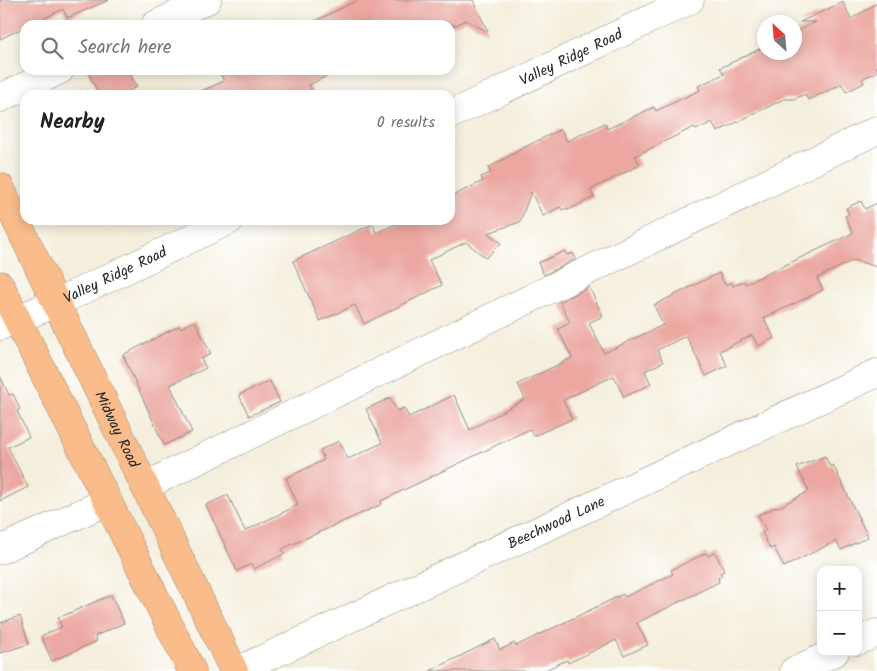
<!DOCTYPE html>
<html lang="en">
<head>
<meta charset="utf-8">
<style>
	body { margin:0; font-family:Kalam,sans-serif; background:#f6f6f6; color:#222 }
	.controls { position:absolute; right:15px; bottom:15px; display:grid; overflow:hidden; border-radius:10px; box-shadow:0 2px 12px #0003 }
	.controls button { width:45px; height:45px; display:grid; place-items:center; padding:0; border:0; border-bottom:1px solid #e0e0e0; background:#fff; color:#222; font:25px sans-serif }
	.compass { position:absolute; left:757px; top:15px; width:45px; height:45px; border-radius:50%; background:#fff; box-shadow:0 2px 12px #0003; rotate:334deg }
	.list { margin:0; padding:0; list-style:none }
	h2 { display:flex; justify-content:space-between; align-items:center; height:65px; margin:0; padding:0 20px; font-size:21px }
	h2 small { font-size:16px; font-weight:400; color:#767676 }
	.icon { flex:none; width:28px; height:28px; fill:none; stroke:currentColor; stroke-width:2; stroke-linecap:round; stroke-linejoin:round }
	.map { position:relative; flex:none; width:877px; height:671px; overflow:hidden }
	.search { position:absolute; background:#fff; box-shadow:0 2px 12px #0003; left:20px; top:20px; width:435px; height:55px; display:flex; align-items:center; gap:12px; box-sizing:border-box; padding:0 18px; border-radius:15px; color:#767676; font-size:19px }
	.panel { position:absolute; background:#fff; box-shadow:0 2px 12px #0003; left:20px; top:90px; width:435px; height:135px; border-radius:15px }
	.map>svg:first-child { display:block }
</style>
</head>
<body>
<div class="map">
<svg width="877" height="671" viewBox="0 0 877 671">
	<rect width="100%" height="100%" fill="#fff"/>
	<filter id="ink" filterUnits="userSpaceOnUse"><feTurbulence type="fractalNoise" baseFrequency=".02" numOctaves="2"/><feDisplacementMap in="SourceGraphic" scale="10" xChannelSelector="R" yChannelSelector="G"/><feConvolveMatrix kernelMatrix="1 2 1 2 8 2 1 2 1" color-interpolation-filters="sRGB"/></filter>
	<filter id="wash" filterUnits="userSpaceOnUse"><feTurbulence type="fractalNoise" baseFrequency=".0096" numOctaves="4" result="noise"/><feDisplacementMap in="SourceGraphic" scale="20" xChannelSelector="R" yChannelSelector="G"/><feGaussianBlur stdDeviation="1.12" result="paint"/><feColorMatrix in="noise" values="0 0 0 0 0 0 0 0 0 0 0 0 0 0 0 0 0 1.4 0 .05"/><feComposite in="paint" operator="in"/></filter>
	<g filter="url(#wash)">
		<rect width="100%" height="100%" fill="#f4eedc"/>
		<g id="blocks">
			<path fill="#eba7a0" d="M0,0H109L67,18L63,9L30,25H25V27L0,39Z
				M358,0H473L488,32L466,20L456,25H307Z
				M843,2L851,19L877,3V72L862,79L864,83L846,92L842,84L808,100L805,94L794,99H784L717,132L712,122L696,130L694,127L635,156L640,165L590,190L594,197L568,210L567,208L562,210L560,207L543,216L531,192L520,222L488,233L501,243L486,258L466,242L429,260L442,285L364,324L355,305L320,321L293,261L373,224L376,233L405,220H450V197L483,181L481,177L491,173L488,168L523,148L561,129L567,141L605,123L607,129L654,107L656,111L700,90L698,86L724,74L720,68L764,47V52H794V33L816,22H800Z
				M87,70H128L137,87L120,95H99Z
				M218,70H339L309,85L314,95H193L224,81Z
				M861,201L865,209L877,203V267L854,260L817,278L823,290L764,318L774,338L758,346L752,335L720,351L727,366L706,376L686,336L657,350L663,362L645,371L651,384L624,397L614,376L563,400L572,419L534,436L530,429L381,501L382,504L282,549L284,554L254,569L251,564L237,571L206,505L228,495L245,531L298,505L286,478L324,460L320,450L339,441L348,459L382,443L366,409L390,398L397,411L404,408L409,417L454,395L470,430L525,399L518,384L572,358L558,329L570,323L560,302L589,287L603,316L589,323L604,353L663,325L654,305L719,273L725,285L731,282L733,286L744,281L745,284L853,233L845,216L849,214L846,208Z
				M565,251L567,255L573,253L576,259L544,275L538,263Z
				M195,321L211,354L201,359L206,368L170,385L192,432L164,445L123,355L179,326L180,328Z
				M0,376L9,395L13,394L20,409L17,411L29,437L8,447L28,487L0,501Z
				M270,381L280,402L249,416L239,395Z
				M825,456L830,467L833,465L868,537L841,550L836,541L784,567L774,547L770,549L762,532L766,530L758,515L778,506L779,507L809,491L797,467Z
				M715,552L724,571L720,573L722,576L718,578L719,582L637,623L648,645L624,656L616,640L568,663L567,660L543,671H430L495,639L500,650L514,643L516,646L623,594L625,597L673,574L671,570L706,553L708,556Z
				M111,595L124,623L95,636L97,641L52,661L41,636L62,627L58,618Z
				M20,616L29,644L0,653V623Z"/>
		</g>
	</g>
	<g filter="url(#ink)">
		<use href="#blocks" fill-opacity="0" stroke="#908c84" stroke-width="1"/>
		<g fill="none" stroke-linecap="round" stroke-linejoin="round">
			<defs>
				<g id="minor">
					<path d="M155,25L207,0"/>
					<path d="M0,98L60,70"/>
					<path id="s1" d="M450,115L690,0"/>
					<path id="s2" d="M0,326L56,303L230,220"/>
					<path d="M145,486L877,130"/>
					<path d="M0,550L108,501"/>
					<path d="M858,641L877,633"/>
					<path id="s3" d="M237,671L877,373"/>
					<path d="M794,671L835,652"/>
				</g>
				<g id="major">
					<path id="s4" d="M0,187L234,671"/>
					<path d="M0,285L192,671"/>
				</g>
			</defs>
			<use href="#minor" stroke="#908c84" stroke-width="29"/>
			<use href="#major" stroke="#908c84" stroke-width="29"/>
			<use href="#minor" stroke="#fff" stroke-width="28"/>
			<use href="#major" stroke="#f9bc8a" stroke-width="28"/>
		</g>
	</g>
	<g text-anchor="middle" stroke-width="4.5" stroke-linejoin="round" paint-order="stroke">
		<g font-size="15" fill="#2b2b2b" stroke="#fff">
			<text dy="5" stroke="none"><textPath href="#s1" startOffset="134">Valley Ridge Road</textPath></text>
			<text dy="5" stroke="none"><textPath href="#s2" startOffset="126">Valley Ridge Road</textPath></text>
			<text dy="5" stroke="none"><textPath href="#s4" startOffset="269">Midway Road</textPath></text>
			<text dy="5" stroke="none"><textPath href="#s3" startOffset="352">Beechwood Lane</textPath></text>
		</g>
	</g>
</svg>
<div class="controls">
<button>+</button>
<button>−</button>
</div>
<svg class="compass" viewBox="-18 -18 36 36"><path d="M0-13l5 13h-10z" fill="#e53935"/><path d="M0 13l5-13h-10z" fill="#767676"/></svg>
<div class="search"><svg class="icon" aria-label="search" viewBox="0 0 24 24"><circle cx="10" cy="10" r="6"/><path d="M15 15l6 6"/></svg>Search here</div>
<section class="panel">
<h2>Nearby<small>0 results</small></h2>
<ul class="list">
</ul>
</section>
</div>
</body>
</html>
